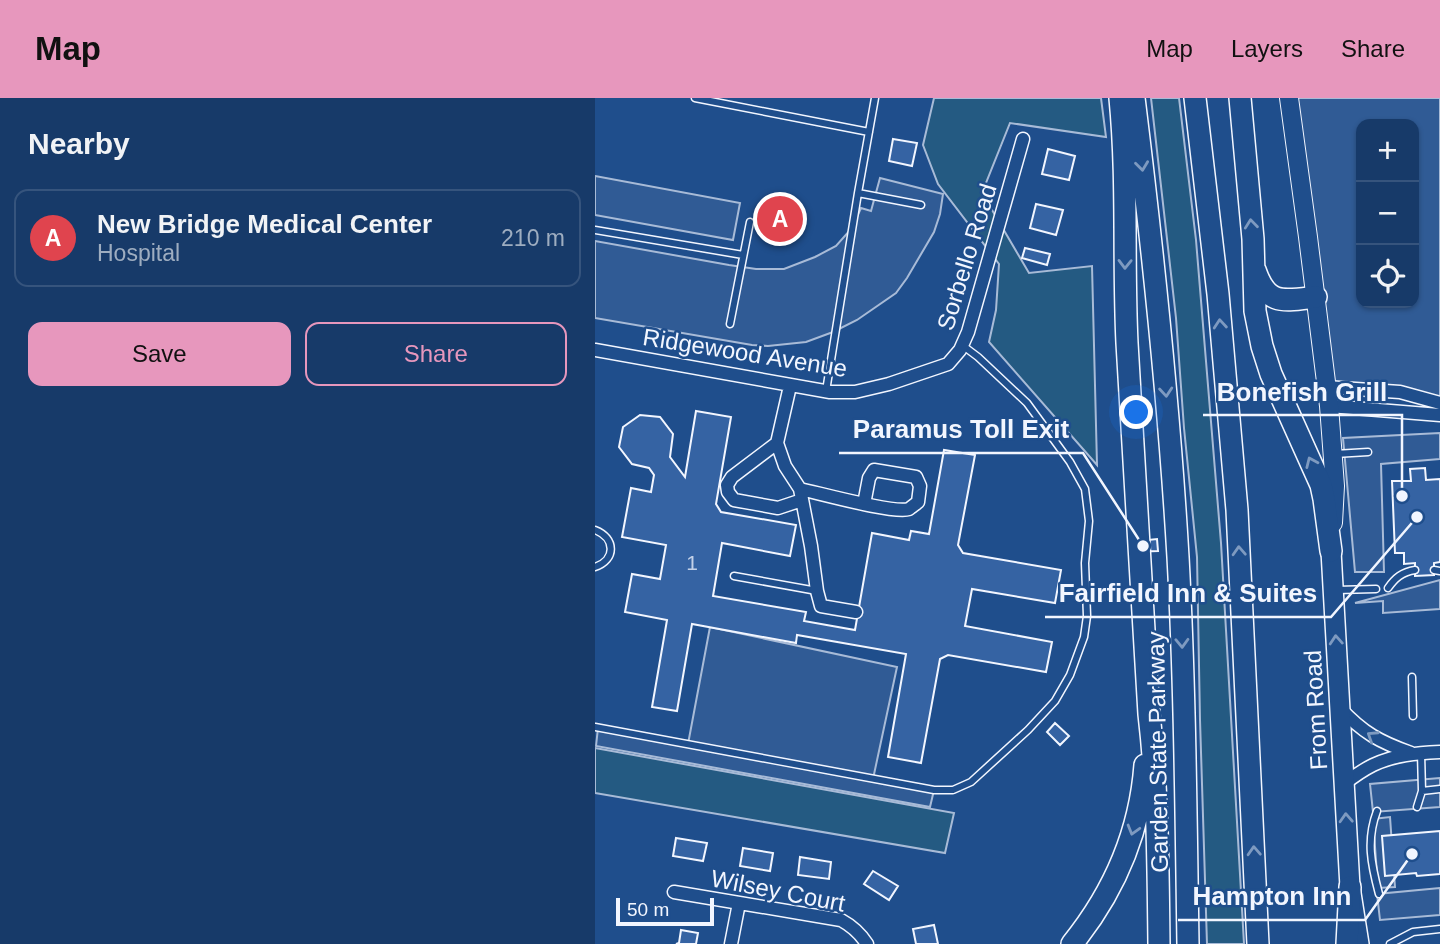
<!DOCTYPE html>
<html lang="en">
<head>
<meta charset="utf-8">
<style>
	body { margin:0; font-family:Arial,sans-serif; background:#20416f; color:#f1f3f6 }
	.controls { position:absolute; right:21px; top:21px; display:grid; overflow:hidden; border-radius:14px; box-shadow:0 2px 5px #0004 }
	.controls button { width:63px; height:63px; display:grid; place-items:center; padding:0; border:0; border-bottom:2px solid #36547d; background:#173a69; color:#f1f3f6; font:35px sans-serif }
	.scale { position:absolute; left:21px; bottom:18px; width:98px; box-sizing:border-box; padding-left:7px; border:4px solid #f2f6ff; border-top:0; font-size:19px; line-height:24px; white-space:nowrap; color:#f2f6ff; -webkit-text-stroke:5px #1f4e8c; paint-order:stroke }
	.you { position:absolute; left:542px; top:315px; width:24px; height:24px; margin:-18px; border:5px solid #fff; border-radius:50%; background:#1a73e8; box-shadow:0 0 0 10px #1a73e833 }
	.badge { display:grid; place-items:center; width:46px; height:46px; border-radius:50%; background:#e797bd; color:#fff; font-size:23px; font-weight:700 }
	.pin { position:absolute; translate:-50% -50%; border:4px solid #fff; box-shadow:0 2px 7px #0006 }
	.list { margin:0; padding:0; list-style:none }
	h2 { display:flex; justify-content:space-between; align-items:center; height:91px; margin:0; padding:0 28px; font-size:30px }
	h2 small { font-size:23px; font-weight:400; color:#9eadc0 }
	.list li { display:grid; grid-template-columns:46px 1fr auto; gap:21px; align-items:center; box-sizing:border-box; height:98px; margin:0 14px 14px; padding:0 14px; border:2px solid #36547d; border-radius:14px }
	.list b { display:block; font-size:26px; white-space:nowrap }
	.list p { margin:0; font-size:23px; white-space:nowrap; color:#9eadc0 }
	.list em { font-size:23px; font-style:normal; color:#9eadc0 }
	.actions { display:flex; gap:14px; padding:21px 28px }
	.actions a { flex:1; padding:16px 0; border:2px solid #e797bd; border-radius:14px; text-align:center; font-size:24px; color:#e797bd }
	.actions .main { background:#e797bd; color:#111 }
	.icon { flex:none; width:38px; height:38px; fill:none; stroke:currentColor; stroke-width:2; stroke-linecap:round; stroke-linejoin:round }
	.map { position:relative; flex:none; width:845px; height:846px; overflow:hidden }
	header { display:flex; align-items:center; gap:42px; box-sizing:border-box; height:98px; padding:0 35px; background:#e797bd; color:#111 }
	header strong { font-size:33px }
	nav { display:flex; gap:38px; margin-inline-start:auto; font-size:24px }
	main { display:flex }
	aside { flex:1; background:#173a69 }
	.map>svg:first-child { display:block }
</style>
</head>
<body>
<header>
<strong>Map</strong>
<nav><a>Map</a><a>Layers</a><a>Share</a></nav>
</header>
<main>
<aside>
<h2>Nearby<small></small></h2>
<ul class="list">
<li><span class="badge" style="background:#e0444e">A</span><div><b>New Bridge Medical Center</b><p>Hospital</p></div><em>210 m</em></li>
</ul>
<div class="actions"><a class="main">Save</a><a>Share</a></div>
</aside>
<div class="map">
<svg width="845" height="846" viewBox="0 0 845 846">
	<rect width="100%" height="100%" fill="#1f4e8c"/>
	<path fill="#245a82" stroke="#a8bbd7" stroke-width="2" d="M339,0H506L511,39L415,25L387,95L434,175L497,168L502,367L394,244L401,212L404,166L343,86L328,47Z
		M556,0H584L601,142L626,445L649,846H612L605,622L602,459L589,330L581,220Z
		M0,650L359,715L350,755L0,695Z"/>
	<path fill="#305b95" stroke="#a8bbd7" stroke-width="2" fill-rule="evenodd" d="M694,0H845V305L731,289ZM766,26H819V205H766Z
		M0,78L145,105L138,142L0,117Z
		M285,80L348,96L345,116L339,134L312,180L301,195L262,222L238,234L211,244L173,248L157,247L0,220V143L134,167L161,171H189L220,159L241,148L257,130L266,110L276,113Z
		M845,335V361L786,366L789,474H760L748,340Z
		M845,482V511L788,515V503L760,505Z
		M115,529L302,569L278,681L339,692L335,709L1,648L3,630L93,646Z
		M845,680V709L778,714L775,686Z
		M795,719L800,789L783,790L778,721Z
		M845,790V817L785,822L782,796Z"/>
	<path fill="#3563a3" stroke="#f2f6ff" stroke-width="2" d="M298,41L322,45L317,68L294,63Z
		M453,51L480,58L474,82L447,76Z
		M441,106L468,112L461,137L435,130Z
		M430,150L455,156L452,167L427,160Z
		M101,313L136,319L121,406L126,414L201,427L195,458L127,445L118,498L211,514L209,523L260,532L277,435L314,442L316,433L334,436L349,352L380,357L363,447L368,455L466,472L460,505L377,491L370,528L457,544L451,574L353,557L345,561L326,665L293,659L311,556L202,537L201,545L97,526L82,613L57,609L72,522L30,514L37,476L65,481L71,447L27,439L36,390L56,394L59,377L54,370L37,366L24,349L28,329L45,317L65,319L78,336L75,359L90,379Z
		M830,370L831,382L845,381V464L839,465V477L820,478V465L809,466V455H800L797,383H816L815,371Z
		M562,441L563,453L535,454L534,444Z
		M460,625L474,638L465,647L452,634Z
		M845,733V776L822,778L821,775L790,778L787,738Z
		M81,740L112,745L108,763L78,758Z
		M148,750L178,755L175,773L145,768Z
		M205,759L236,764L234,781L203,777Z
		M278,773L303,788L294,802L269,786Z
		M339,827L343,846H321L318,831Z
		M86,832L103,835L101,846H81L84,845Z"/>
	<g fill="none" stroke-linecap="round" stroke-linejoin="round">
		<defs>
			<path id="lane" d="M100,0L274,34
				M263,95L326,107
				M0,132L148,157
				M135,226L155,124
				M231,293L263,95L280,0
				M740,356L773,354
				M0,432C21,440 21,462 0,469
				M839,472L845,473
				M139,478L222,493
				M793,490C800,480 807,474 820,472
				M741,492L781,491
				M817,579L818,618
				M0,629L339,692H358L376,684L433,632L460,603L475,577L489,539L492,518L490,465L494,423L490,391L475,364L432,305L383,259L367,247
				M827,693L845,691
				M822,709L827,693L826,655
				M782,713C771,742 776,766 784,796
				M795,846L818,834L845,831"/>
			<path id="street" d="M0,252L235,294H260L294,286L353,266L365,252L373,234L428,41
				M195,288L182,345L190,368L205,391L216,448L222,493L226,508L261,514
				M731,289L805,294L845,305
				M734,308L845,317
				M182,345L137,379L132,387L133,394L139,402L183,410L207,402
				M205,391C224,395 299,416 314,411C315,410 322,405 323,404L325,388L321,379L279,372L274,380L269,406
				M745,610C768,635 785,644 816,655
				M749,686C758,679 768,672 778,667C799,657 822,655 845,654
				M79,794L246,822C257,828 265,835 272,846
				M136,846L144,805"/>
			<path id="secondary" d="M694,0L713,139L734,308L740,388L738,425"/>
			<path id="primary" d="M736,453L755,789L764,846"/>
			<path id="highway" d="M525,0C533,83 528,162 532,245L554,616C563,693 563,769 564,846
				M539,0C558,153 574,305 583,459C590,588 591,717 593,846
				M600,0L623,196L642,412L663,846
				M645,0L658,141L660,213L667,248L676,276L726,387L729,401L736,453
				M660,172C672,208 688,203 721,199
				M477,846C519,794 545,733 550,667
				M752,846L755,789"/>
		</defs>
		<use href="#lane" stroke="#f2f6ff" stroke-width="9"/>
		<use href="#street" stroke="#f2f6ff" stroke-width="15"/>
		<use href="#secondary" stroke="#f2f6ff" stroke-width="20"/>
		<use href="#primary" stroke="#f2f6ff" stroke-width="22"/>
		<use href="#highway" stroke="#f2f6ff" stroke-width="24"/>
		<use href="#lane" stroke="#1f4e8c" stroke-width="6"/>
		<use href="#street" stroke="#1f4e8c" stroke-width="12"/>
		<use href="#secondary" stroke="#1f4e8c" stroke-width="18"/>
		<use href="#primary" stroke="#1f4e8c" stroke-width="19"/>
		<use href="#highway" stroke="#1f4e8c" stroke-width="21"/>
	</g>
	<defs><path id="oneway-chevron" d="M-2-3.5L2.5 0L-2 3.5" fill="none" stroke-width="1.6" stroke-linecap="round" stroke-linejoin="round" transform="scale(1.75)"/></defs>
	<g stroke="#7e9ac0">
		<use href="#oneway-chevron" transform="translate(547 68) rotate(83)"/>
		<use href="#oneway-chevron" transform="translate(656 126) rotate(-96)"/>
		<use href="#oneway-chevron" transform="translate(530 166) rotate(91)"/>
		<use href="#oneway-chevron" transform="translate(625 226) rotate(-95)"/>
		<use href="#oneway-chevron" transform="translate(571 294) rotate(85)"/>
		<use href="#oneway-chevron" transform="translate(716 364) rotate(-114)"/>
		<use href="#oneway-chevron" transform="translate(644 453) rotate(-93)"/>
		<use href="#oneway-chevron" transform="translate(741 542) rotate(-94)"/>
		<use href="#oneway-chevron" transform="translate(587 545) rotate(88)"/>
		<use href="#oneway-chevron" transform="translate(777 638) rotate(-147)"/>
		<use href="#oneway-chevron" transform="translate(751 720) rotate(-93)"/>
		<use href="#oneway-chevron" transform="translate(538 732) rotate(106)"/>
		<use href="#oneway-chevron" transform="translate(659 753) rotate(-93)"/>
	</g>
	<g text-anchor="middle" stroke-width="5" stroke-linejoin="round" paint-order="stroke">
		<g font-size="21" fill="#c3d1e8">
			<text x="97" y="472">1</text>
		</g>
		<g font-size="24" fill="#f2f6ff" stroke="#1f4e8c">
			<text transform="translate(372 159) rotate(-73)" y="8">Sorbello Road</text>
			<text transform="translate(150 255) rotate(9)" y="8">Ridgewood Avenue</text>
			<text transform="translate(721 612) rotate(-93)" y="8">From Road</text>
			<text transform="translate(563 654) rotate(-91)" y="8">Garden State Parkway</text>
			<text transform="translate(183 793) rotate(11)" y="8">Wilsey Court</text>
		</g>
	</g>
	<path fill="none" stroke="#f2f6ff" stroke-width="2.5" d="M807 398L807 317H608M548 448L488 355H244M822 419L736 519H450M817 756L770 822H583"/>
	<g fill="#f2f6ff" stroke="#1f4e8c" stroke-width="2.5">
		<circle cx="807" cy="398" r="7"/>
		<circle cx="548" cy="448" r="7"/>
		<circle cx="822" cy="419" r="7"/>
		<circle cx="817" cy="756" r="7"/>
	</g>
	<g font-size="26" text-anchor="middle" font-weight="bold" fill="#f2f6ff" stroke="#1f4e8c" stroke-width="5" stroke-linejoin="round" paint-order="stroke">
		<text x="707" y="303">Bonefish Grill</text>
		<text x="366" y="340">Paramus Toll Exit</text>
		<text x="593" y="504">Fairfield Inn &amp; Suites</text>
		<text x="677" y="807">Hampton Inn</text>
	</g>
</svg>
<div class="controls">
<button>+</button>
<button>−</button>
<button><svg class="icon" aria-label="locate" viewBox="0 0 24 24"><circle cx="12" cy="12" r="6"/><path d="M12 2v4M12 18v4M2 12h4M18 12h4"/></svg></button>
</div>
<div class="scale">50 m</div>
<div class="you"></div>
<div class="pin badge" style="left:185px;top:121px;background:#e0444e">A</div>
</div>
</main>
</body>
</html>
